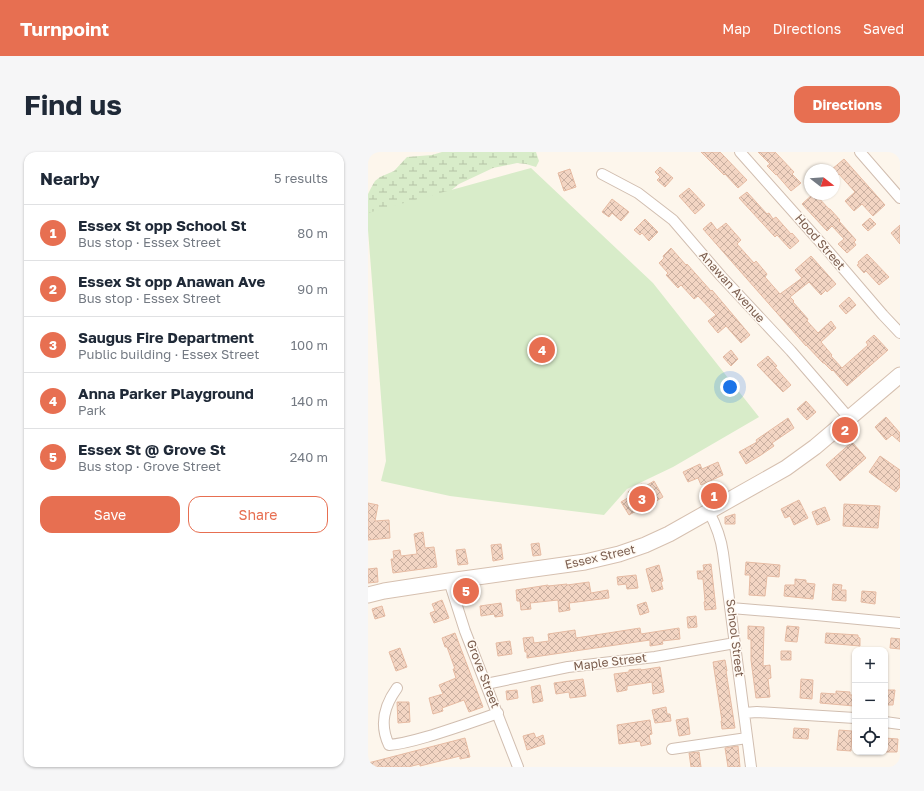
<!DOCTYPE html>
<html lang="en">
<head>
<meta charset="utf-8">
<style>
	body { margin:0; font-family:"Golos Text",sans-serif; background:#f6f6f7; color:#1f2937 }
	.controls { position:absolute; right:12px; bottom:12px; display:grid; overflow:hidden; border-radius:8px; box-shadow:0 1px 3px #0004 }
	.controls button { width:36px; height:36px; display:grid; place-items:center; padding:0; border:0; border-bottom:1px solid #e0e1e3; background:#fff; color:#1f2937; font:20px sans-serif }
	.compass { position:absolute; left:436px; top:12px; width:36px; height:36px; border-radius:50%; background:#fff; box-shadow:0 1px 3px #0004; rotate:107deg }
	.you { position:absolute; left:362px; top:235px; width:14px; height:14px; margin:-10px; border:3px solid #fff; border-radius:50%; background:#1a73e8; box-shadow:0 0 0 6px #1a73e833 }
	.badge { display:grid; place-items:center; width:26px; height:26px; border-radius:50%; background:#e76f51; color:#fff; font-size:13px; font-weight:700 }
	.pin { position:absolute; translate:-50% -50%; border:2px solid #fff; box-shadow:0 1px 4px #0006 }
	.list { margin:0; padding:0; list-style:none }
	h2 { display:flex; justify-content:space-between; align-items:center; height:52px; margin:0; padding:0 16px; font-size:17px }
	h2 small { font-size:13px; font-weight:400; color:#747a83 }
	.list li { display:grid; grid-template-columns:26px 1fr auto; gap:12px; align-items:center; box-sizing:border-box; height:56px; padding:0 16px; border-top:1px solid #e0e1e3 }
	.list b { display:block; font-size:15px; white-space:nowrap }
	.list p { margin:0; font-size:13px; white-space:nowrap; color:#747a83 }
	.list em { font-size:13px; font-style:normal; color:#747a83 }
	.actions { display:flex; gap:8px; padding:12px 16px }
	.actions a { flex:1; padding:9px 0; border:1px solid #e76f51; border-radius:12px; text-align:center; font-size:14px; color:#e76f51 }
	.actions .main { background:#e76f51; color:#fff }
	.icon { flex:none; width:22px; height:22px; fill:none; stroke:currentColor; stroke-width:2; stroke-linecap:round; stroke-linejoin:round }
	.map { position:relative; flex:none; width:532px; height:615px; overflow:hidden; border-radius:12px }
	header { display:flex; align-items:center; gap:24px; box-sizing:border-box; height:56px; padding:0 20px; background:#e76f51; color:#fff }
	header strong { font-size:19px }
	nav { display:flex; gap:22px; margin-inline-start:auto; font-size:14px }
	.intro { display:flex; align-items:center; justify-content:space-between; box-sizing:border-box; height:96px; padding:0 24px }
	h1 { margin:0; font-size:28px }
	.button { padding:10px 18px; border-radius:12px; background:#e76f51; color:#fff; font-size:14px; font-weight:700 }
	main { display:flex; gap:24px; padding:0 24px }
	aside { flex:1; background:#fff; border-radius:12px; box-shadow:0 1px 3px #0004 }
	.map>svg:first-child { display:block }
</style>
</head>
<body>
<header>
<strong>Turnpoint</strong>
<nav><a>Map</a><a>Directions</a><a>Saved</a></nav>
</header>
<div class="intro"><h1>Find us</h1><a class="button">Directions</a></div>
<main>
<aside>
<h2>Nearby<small>5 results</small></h2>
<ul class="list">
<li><span class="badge">1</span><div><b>Essex St opp School St</b><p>Bus stop · Essex Street</p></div><em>80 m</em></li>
<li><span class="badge">2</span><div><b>Essex St opp Anawan Ave</b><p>Bus stop · Essex Street</p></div><em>90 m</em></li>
<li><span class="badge">3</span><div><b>Saugus Fire Department</b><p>Public building · Essex Street</p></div><em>100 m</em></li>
<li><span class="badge">4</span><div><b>Anna Parker Playground</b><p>Park</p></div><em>140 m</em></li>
<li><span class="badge">5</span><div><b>Essex St @ Grove St</b><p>Bus stop · Grove Street</p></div><em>240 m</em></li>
</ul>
<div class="actions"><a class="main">Save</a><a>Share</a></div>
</aside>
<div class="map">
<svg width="532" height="615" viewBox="0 0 532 615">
	<defs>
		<pattern id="wetland-marsh" width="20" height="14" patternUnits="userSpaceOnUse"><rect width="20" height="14" fill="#d8ecc9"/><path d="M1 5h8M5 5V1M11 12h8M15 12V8" fill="none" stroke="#b4c2a5"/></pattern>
		<pattern id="building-cross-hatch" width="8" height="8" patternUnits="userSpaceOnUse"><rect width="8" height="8" fill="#f3d5c3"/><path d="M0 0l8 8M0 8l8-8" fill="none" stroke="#cab0a1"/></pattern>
	</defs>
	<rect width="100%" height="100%" fill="#fdf6ec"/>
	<path fill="url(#wetland-marsh)" d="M74,0H168L171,9L168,15L158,12L149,11L125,16L91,32L81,40L0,71V42L3,36L7,29L12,25L26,19L39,5L64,3Z"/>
	<path fill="#d8ecc9" d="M163,16L285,131L391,265L305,315L259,337L236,363L82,344L13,329L18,309L0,78V61Z"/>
	<path fill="url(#building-cross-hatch)" stroke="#e6bba3" d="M333,0H352L379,28L370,36L357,22L356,23Z
		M390,0H407L426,20L424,22L433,31L423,39L408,22V23L399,14L402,12Z
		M476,7L517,53L505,64L494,52L486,59L477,49L487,40L471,22L469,24L466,21V18H463Z
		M292,15L305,26L297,35L289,28L292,25L287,20Z
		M202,17L208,35L196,39L190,21Z
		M321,36L337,53L327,62L311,44Z
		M379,40L399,62L401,61L405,67L408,65L423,82L424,81L431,89L422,97L409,83L407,85L371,46Z
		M445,42H447L461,57H462L472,68L471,69L488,88L486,90L488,93L479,101L470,92L476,87L464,74L459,79L434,52Z
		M244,47L261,60L253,69L244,61L241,65L234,60Z
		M502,66L508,72L500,79L494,73Z
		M277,67L290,80L281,89L274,81L272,83L266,78Z
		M343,70L349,78L358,71L373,88L369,92L386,111L388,109L399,122L397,125L412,142L434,126L427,118L443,104L468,132L459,140L458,138L453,143L441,130L422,145L426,149L425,150L440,167L439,169L450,181L463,169L468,176L453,190L464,203L463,204L474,216L500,193L498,190L506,183L520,198L479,234L465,218L464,219L456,211H455L438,193V194L335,77Z
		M532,73V92L523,81Z
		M303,96L318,113L319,112L343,139L344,138L382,183L373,191L358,174L350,181L340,169L348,163L330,144L326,147L313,133L310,136L298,123L300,121L291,111L296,106L295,104Z
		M499,102L521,125L511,133L498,119L496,121L489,113L491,112L490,110Z
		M481,145L488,153L478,162L471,154Z
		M363,198L370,207L363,214L355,205Z
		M400,204L409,214L407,215L423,233L415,240L389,213Z
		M438,249L448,260L439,268L429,257Z
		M518,265L532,281V290L524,283L518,288L507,275Z
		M420,266L426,276L404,291L406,294L393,303L378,312L371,300L389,290L388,288Z
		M484,290L498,306L472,329L458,313Z
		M512,304L532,318V335L528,340L501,320Z
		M350,310L355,323L333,333L330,326L320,330L315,320L332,312L334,317Z
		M286,329L295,345L285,351L286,353L272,361L270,358L261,363L253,350L263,344L260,340L274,332L276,335Z
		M431,348L440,366L426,373L422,364L417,366L413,357Z
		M0,351L10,353L7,369L21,368L22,386L0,388Z
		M476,352L512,354L510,376L475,374Z
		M457,355L462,368L449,373L444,360Z
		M367,362V372H357V365Z
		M55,380L57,396L66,395L69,415L25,421L23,407H26L25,399L32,398L33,404L49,402L46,382Z
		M171,391L173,403L165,404L163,392Z
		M133,392L135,407L125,409L123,393Z
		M97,397L100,412L90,413L88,398Z
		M378,410L412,413L411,425L399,424L397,444L381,443L382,423H377Z
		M343,412L348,457L337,458L336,450L337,449L335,427H330L329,419H336L335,413Z
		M291,413L295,429L293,430L295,437L284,440L278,417Z
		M9,416L10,430L0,431V417Z
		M268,423L270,436L259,437L258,432L250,433L249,425Z
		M427,427L438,428V431L447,432L445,447L416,444L417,433H427Z
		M221,430L223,441L240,438L241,446L201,451L202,458L191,460L190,448L162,451L163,457L153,458L152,449H149L148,438L180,433V434L199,432V433Z
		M465,432L474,433L473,438H478V449L464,448Z
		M494,439L508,440L507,452L493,450Z
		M74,448L81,466L66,471L62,461L67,459L64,452Z
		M278,450L281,460L272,463L269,453Z
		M133,451L135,464L127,465L126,462L113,464L112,454Z
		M14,454L17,464L7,467L4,457Z
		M328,464L329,475L320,476L319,465Z
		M380,474L396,475L395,514L402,513L403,526L400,527L402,545L388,546L383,508V487H380Z
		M419,474L431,475L429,490L417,489Z
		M272,476L273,482L311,476L312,487L294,489L295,492L282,494V488L159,506V500H157L155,486L165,485L166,491L181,489L180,482L207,478L208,486Z
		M87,481L115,555L101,560L96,548L74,556L75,559L65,562L61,546L75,542L71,533L88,526L85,517H87L79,495H77L74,486Z
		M458,481L490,483V485L492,486V494L457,491Z
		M523,486L532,487V497L522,496Z
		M142,489L144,502L130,504L128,491Z
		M32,496L39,515L28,519L21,500Z
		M413,499H423V508H413Z
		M357,508L359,519H358L367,576L354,577L353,569H354L345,510Z
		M292,515L296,540L285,542L284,530L259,534V538L249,540L246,522L261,520V518L273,517V518Z
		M215,527L218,544L202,546L201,540L188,542L186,531Z
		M433,527L445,528L444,547L432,546Z
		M172,533L175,549L165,551L163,535Z
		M149,538L150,546L139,548L138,539Z
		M517,538H527L525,553H517Z
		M468,539L482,540V543H487L486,554L452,551L453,541L468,542Z
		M29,550H41L42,570L30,571Z
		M298,555L299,562H302L303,569L287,571L284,558Z
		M320,566L322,582L311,584L308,568Z
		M282,568L284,582L281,583L283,592L273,594L272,589L251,592L249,573Z
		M426,576L441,577L440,587L425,586Z
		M471,578L484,579L483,599L469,598Z
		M166,581L168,586L175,583L177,592L159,598L155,584Z
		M97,586L102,605L92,607V604L52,614V612L40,615H0V611Z
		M517,586L530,587L529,600H517Z
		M370,594L372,615H360L357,596Z
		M331,600L333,615H323L321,601Z"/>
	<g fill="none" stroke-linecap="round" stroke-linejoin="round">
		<defs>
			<path id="street" d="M372,0L461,100L515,163L532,181
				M492,0L532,46
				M234,22L270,41L305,68L353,124L423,199L481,266
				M341,360C348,373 353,386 355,401L383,615
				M81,429L97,479L150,615
				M363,456L448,463L532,471
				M118,532L200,515L287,505L367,491
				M29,536C16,554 11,572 21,593C36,592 51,587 65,583C87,576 108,569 130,561
				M376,561L389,560L487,566
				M517,570L532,572
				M304,597L379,586"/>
			<path id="secondary" d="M0,443L16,439L81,429L217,410L251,402L277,393L301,382L418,316L447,295L532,223"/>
		</defs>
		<use href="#street" stroke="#d1beb0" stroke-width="12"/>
		<use href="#secondary" stroke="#d6c0b0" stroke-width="17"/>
		<use href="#street" stroke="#fff" stroke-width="10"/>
		<use href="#secondary" stroke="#fff" stroke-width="15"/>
	</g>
	<g text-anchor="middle" stroke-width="3" stroke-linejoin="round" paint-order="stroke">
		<g font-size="12" fill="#7a5c4d" stroke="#fffaf3">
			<text transform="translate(452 90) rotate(49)" y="4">Hood Street</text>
			<text transform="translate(364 135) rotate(48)" y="4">Anawan Avenue</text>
			<text transform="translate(232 405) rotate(-13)" y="4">Essex Street</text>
			<text transform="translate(367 486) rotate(83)" y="4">School Street</text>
			<text transform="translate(242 510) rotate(-7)" y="4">Maple Street</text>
			<text transform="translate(115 522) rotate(69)" y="4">Grove Street</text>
		</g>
	</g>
</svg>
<div class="controls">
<button>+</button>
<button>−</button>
<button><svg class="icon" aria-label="locate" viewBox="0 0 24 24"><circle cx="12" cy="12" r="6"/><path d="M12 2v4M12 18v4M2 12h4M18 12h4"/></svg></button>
</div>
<svg class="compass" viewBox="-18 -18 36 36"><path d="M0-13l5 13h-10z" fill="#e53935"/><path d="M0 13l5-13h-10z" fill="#747a83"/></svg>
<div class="you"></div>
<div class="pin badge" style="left:346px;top:344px">1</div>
<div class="pin badge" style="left:477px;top:278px">2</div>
<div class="pin badge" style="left:274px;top:347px">3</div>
<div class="pin badge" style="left:174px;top:198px">4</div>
<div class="pin badge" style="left:98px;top:439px">5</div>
</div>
</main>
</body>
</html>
